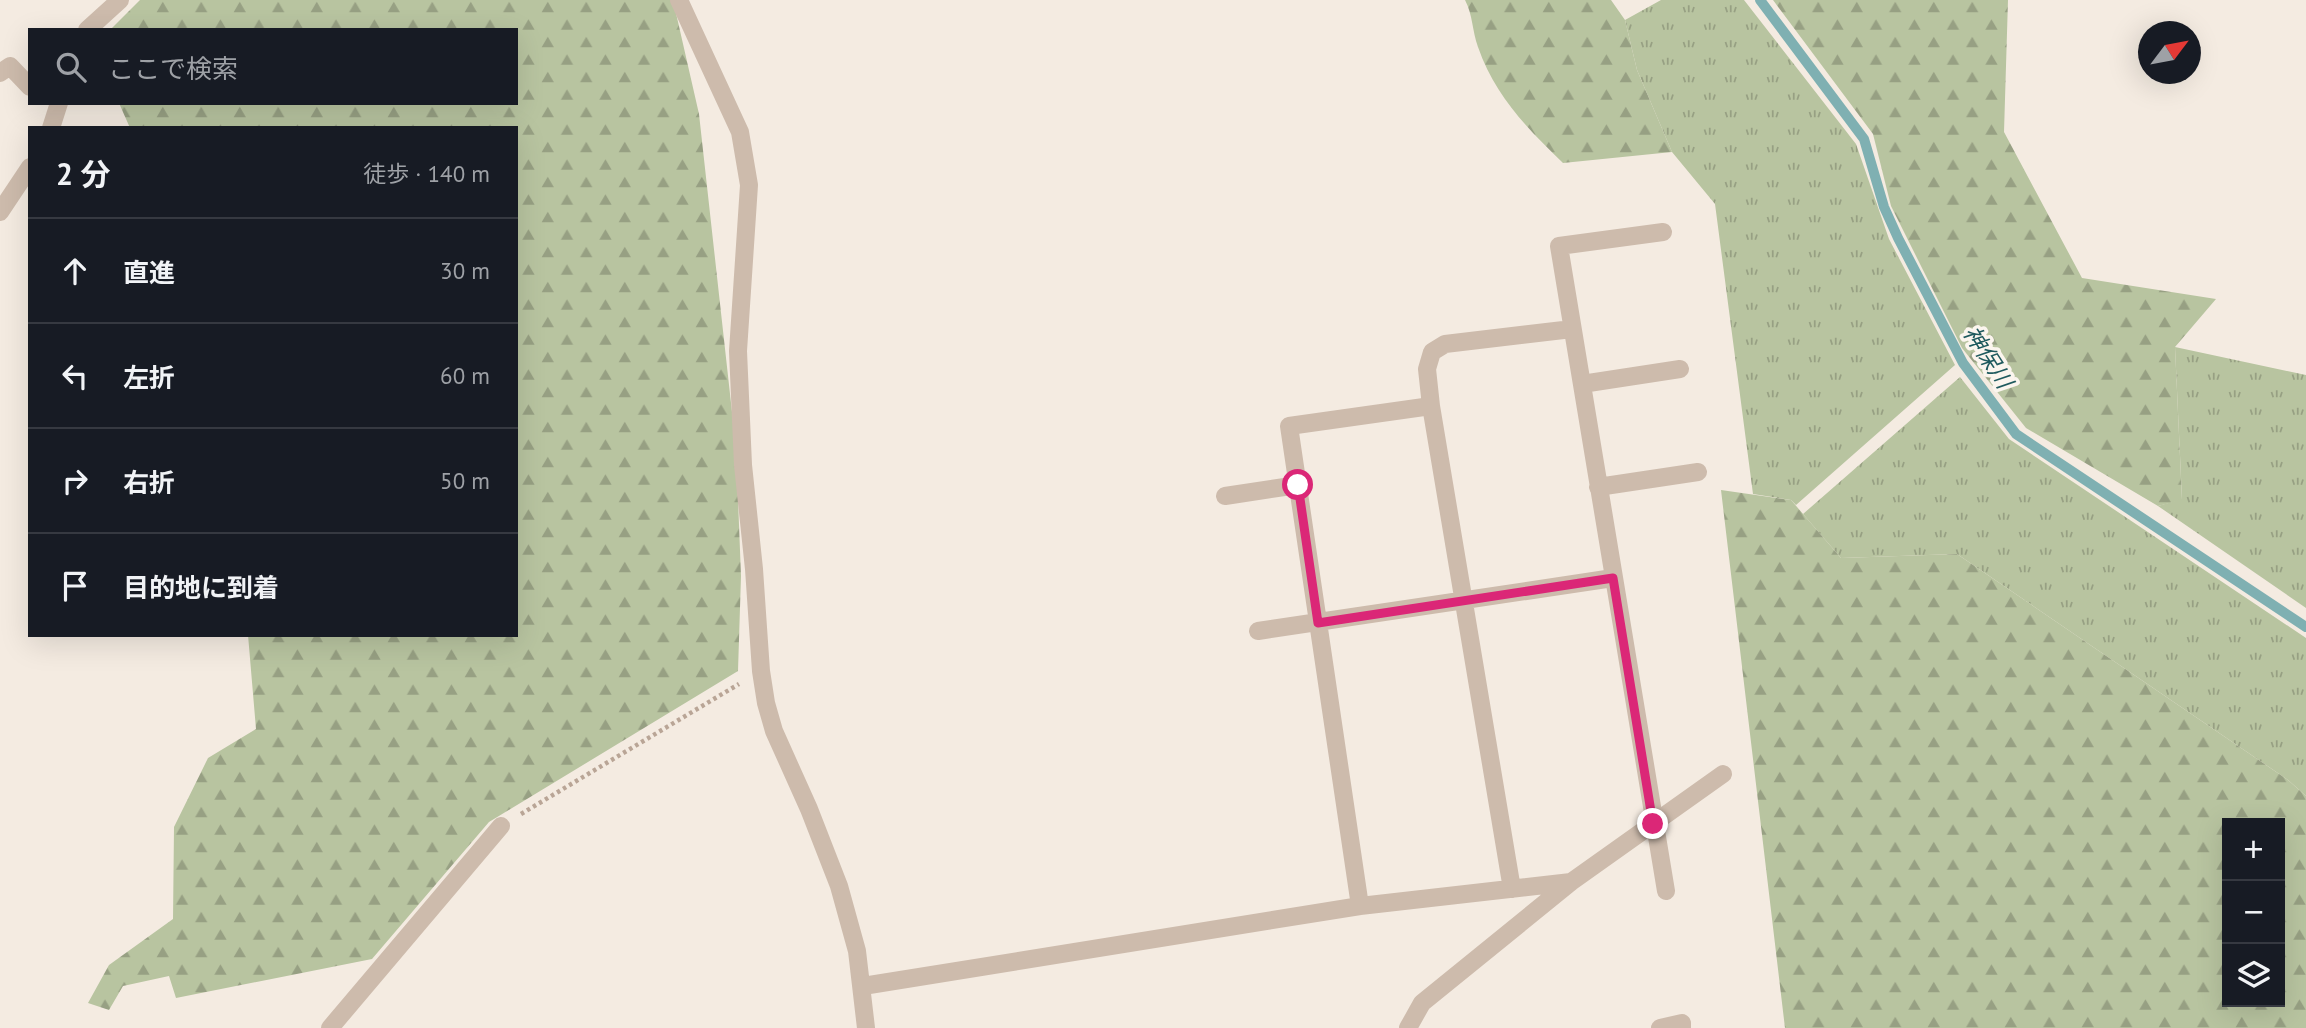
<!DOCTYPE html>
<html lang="ja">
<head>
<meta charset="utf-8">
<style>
	body { margin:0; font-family:"PT Sans","Noto Sans JP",sans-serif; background:#20242c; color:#f1f3f6 }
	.controls { position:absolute; right:21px; bottom:21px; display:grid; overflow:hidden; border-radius:0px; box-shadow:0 7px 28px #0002 }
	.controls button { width:63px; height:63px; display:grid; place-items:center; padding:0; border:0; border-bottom:2px solid #363941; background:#171b24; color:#f1f3f6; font:35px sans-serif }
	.compass { position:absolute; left:2138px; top:21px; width:63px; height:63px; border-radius:50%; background:#171b24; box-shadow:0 7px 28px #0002; rotate:58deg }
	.stop { position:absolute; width:21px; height:21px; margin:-16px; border:5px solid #db2777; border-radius:50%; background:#fff }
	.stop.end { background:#db2777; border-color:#fff; box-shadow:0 2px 7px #0008 }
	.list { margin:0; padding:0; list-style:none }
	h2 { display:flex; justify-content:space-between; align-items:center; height:91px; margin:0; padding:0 28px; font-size:30px }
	h2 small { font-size:23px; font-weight:400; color:#9ea1a6 }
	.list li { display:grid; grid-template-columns:46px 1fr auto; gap:21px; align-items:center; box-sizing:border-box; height:105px; padding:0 28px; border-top:2px solid #363941 }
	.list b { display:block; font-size:26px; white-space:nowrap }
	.list em { font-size:23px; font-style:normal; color:#9ea1a6 }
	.icon { flex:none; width:38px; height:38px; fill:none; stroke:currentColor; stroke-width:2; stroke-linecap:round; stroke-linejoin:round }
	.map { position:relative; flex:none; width:2306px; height:1028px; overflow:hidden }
	.search { position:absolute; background:#171b24; box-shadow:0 7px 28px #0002; left:28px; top:28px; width:490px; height:77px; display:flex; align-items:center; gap:18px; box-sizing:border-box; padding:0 24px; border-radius:0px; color:#9ea1a6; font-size:26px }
	.panel { position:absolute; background:#171b24; box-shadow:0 7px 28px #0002; left:28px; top:126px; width:490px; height:511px; border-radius:0px }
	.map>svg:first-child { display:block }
</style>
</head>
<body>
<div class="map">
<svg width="2306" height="1028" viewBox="0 0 2306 1028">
	<defs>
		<pattern id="grass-tufts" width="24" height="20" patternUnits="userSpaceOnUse" patternTransform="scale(1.75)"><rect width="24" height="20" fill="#b8c4a0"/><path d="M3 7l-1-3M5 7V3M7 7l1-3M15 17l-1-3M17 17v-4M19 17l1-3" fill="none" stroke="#97a083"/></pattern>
		<pattern id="forest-firs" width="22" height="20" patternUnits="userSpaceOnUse" patternTransform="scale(1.75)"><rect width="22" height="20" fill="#b8c4a0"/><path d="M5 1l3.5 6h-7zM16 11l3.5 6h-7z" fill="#97a083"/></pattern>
	</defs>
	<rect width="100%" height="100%" fill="#f4ebe1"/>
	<path fill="url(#grass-tufts)" d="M1661,0H1744L1856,144L1889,239L1955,365L1796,505L1791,500L1753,494L1715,204L1672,152L1637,70L1625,20Z
		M2175,347L2306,375V608L2158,506L2182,499Z
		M1960,377L2009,439L2306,638V796L2288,780L1957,554L1841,558L1803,514Z"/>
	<path fill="url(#forest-firs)" fill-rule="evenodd" d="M140,0H673L699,114L736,448L741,576L738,671L489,822L372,959L176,998L169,976L123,986L109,1010L88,1003L109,965L173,919L174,827L208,758L256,729L248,635H516V128H130L119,103H516V30H110Z
		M1465,0H1611L1625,20L1637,70L1672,152L1563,163C1527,128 1495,96 1478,47C1472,31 1473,15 1465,0Z
		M1773,0H2008L2004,132L2082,278L2216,299L2175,347L2182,500L2158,506L2026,428L1962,348L1891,206L1873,134Z
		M1721,490L1791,500L1841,558L1957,554L2288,780L2306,796V1028H1785ZM2227,823H2280V1002H2227Z"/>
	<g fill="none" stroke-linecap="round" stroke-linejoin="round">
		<path stroke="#7fb0b2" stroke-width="10" d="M1760,0L1864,139L1884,207L1898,238L1963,363L2016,434L2306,627"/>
		<path stroke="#b9a596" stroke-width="4.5" stroke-dasharray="3.5 3.5" stroke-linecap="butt" d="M521,814L739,684"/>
		<path stroke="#cdbbac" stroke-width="18" d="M679,0L740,132L749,185L738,351L743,465L754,569L761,671L766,703L774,731L809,809L839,886L857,951L866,1028
			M87,30L120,0
			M0,73L10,66L30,87
			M51,128L59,103
			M0,212L30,167
			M1663,232L1559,246L1666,891
			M1582,384L1680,369
			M1598,487L1698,472
			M1225,496L1298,485
			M1258,631L1613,578
			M1512,889L1431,406L1427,369L1432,352L1445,344L1572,329
			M1360,906L1289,426L1431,406
			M863,986L1360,906L1571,882
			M330,1028L501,826
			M1408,1028L1422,1003L1571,882L1723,774
			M1660,1028L1682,1023V1028"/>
	</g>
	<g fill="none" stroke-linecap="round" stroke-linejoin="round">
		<path stroke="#db2777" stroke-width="9" d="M1298,485L1318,623L1613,578L1653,824"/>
	</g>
	<g text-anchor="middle" stroke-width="7" stroke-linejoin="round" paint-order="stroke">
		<g font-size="23" font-style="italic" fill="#1f5a5e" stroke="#fbf5ee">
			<text transform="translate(1988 357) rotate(57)" y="8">神保川</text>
		</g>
	</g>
</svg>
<div class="controls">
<button>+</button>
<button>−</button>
<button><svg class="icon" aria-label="layers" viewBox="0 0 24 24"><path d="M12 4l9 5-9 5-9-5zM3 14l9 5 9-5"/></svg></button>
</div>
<svg class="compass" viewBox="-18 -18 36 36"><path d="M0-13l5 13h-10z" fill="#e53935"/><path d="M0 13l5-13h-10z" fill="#9ea1a6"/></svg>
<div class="stop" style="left:1298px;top:485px"></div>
<div class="stop end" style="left:1653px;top:824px"></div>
<div class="search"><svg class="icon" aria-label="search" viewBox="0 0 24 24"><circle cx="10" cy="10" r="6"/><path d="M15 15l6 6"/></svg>ここで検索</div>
<section class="panel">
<h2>2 分<small>徒歩 · 140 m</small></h2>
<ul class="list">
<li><svg class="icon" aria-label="ahead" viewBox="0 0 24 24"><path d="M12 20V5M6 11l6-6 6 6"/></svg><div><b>直進</b></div><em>30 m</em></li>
<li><svg class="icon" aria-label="left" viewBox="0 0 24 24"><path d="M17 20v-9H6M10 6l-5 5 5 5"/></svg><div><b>左折</b></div><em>60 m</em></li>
<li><svg class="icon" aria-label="right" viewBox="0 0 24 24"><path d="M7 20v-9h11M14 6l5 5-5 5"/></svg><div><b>右折</b></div><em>50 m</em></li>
<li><svg class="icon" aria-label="arrive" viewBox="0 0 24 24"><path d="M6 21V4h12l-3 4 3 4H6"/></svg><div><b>目的地に到着</b></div></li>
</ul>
</section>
</div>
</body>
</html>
